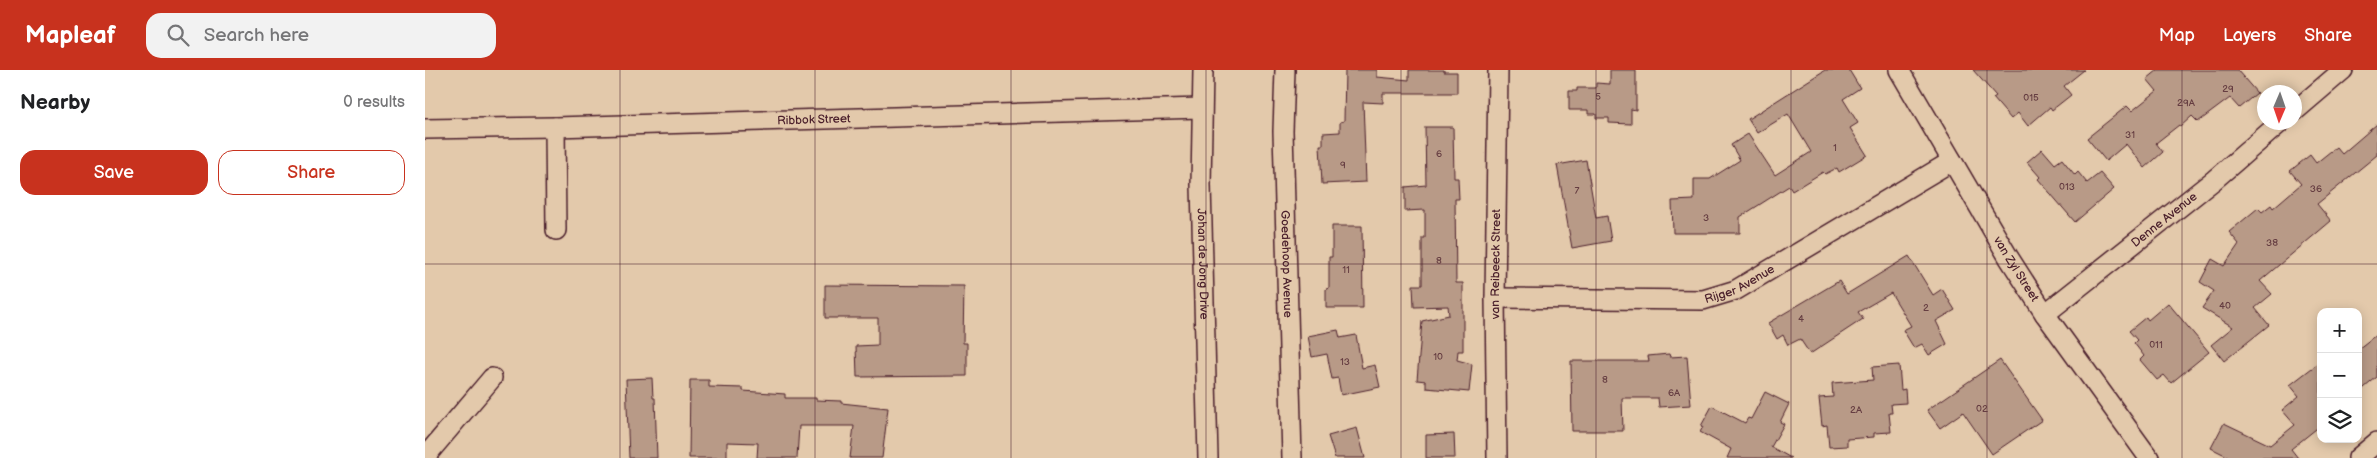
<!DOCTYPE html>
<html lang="en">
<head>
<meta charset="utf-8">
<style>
	body { margin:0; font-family:"Balsamiq Sans",sans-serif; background:#f2f2f2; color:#202124 }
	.controls { position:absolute; right:15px; bottom:15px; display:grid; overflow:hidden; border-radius:10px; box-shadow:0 2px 12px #0003 }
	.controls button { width:45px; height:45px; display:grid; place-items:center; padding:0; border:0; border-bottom:1px solid #e0e0e0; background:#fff; color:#202124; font:25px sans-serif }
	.compass { position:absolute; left:1832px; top:15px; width:45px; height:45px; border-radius:50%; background:#fff; box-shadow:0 2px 12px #0003; rotate:182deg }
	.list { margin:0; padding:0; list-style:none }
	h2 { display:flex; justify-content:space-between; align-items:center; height:65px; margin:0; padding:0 20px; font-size:21px }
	h2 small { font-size:16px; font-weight:400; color:#757577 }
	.actions { display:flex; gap:10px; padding:15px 20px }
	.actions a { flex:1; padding:11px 0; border:1px solid #c8321e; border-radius:15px; text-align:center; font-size:18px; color:#c8321e }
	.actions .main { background:#c8321e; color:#fff }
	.icon { flex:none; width:28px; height:28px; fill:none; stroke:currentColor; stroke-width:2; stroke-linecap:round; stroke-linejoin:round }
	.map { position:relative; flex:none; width:1952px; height:388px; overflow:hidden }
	header { display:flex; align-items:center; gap:30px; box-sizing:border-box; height:70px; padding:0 25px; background:#c8321e; color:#fff }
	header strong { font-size:24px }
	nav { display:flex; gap:28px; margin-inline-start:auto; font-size:18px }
	.search { width:350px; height:45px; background:#f2f2f2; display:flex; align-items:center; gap:12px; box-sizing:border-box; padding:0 18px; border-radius:15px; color:#757577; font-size:19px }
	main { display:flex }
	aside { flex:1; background:#fff }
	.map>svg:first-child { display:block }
</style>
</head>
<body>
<header>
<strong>Mapleaf</strong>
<div class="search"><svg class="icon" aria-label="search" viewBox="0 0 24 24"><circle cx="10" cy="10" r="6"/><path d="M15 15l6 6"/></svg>Search here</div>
<nav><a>Map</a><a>Layers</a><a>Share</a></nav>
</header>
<main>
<aside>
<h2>Nearby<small>0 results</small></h2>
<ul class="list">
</ul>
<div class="actions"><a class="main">Save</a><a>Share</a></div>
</aside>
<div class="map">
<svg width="1952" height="388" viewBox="0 0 1952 388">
	<rect width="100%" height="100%" fill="#e3c9ab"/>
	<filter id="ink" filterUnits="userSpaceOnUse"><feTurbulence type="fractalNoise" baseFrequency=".02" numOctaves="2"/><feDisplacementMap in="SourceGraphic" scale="10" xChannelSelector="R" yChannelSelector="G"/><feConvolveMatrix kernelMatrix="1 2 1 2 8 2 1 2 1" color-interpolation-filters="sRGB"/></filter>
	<g filter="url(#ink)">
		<path fill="#b89a87" stroke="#4a1f2b" d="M920,0H952V7L984,10V0H1019V2H1032V23H958V33L938,32L941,112L897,114L895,75H898V63L915,62V52L919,51Z
			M1185,0H1211V40L1206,39V54L1184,53V48H1171V44H1163V40H1144V21H1152V18H1171V13L1185,14Z
			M1400,0H1424L1435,18L1418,29L1433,53L1425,58L1442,85L1414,102L1412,98L1400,104L1398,102L1367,121L1364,116L1315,147V163H1248L1247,131L1269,130V109H1285L1315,90L1306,75L1323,64L1350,105L1386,82L1363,44L1332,63L1323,49Z
			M1548,0H1659L1639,16L1646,25L1627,40L1625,37L1603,56L1593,43L1586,49L1568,28L1571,26Z
			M1733,0H1812L1832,23L1814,38L1805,28L1773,52L1767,46L1755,57L1754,55L1731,73L1738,82L1720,98L1701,74L1681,91L1662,68L1702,36L1707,41L1732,21L1722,9Z
			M1952,54V85L1892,134L1906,151L1835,211L1847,224L1830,238L1844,255L1799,291L1786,275L1808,257L1777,238L1789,221L1775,212L1787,189L1799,196L1814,174L1804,162L1833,138L1837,142L1846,135L1848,138L1876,114L1865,101L1885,85L1891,93L1911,77L1917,84Z
			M1000,57H1028L1029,108H1033L1034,129H1030L1031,213H1038V281H1033L1032,290L1047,294L1044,322L1001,318V311L992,310L997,251L1024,245L1023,236L989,237L988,215H997V168H1000V140L980,141V117L1001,115Z
			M1617,79L1630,94L1637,89L1650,105L1653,102L1662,113L1675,103L1689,119L1650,152L1613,109L1615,107L1602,92Z
			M1161,90L1171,148L1182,146L1186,171L1147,178L1132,95Z
			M907,156H937L938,238H901V219L904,218V187H907Z
			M1484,186L1508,225L1517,219L1530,240L1511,251L1522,274L1504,285L1497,274L1489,278L1478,260L1486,256L1466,223L1433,242L1438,249L1385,284L1375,269L1363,275L1358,265L1352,269L1343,253L1414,211L1422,224Z
			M400,215L539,216L538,273H542V306L432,307L431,276L453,275V248H400Z
			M1743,233L1784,282L1746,313L1739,305L1732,310L1715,290L1719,286L1709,273L1712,270L1704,261L1721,247L1723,250Z
			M913,260L915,268L931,265L937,298L950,295L955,317L916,325L913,308L907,309L902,284L887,287L883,266Z
			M1952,264V307L1933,323V279Z
			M1244,284L1245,287L1262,286L1266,335L1234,337L1233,328H1197L1198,361H1147L1146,291H1224L1223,286Z
			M1575,290L1617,350L1567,384L1538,342L1515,358L1502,340Z
			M1896,291V355L1866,379L1873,388H1806L1786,378L1799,353L1845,375L1870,355L1857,340L1874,326L1865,315Z
			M1474,295L1476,320L1480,319L1481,333L1466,334L1467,343H1464L1466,362L1449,363V367L1422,369V376L1404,377L1402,355L1397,356L1394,328L1408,327L1407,313L1448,310L1447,297Z
			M227,308L228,328H230L232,388H204L201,309Z
			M265,310H284V317L318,318V321L360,324V328H391V330L416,331V333L463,338L457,388H425L429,356H374L372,388H332L333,373L302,372V388H264Z
			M1340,322L1364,334L1355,352L1359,354L1346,377L1366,388H1302L1306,379L1275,362L1278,357L1276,356L1287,336L1320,353L1323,348L1326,349Z
			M932,358L940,388H910L903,366Z
			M1029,364L1030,388H1001V365Z"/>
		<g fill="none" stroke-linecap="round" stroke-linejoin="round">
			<defs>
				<g id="minor">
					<path id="s1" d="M778,0L776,115L783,388"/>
					<path id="s2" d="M860,0L858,61L867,388"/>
					<path id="s3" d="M1474,0L1584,188L1620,244L1724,388"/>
					<path d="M1870,41L1918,0"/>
					<path d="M130,57L131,160"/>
					<path id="s4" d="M0,59L130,57L776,38"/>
					<path id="s5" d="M1070,228L1278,230L1311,220L1527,91"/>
					<path id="s6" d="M1620,244L1789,110L1856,52"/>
					<path d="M0,387L67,308"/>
					<path id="s7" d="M1072,388L1070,228L1073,0"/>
					<path d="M1933,388L1952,372"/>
				</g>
			</defs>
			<use href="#minor" stroke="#4a1f2b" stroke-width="22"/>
			<use href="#minor" stroke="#e3c9ab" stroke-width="19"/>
		</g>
	</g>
	<path fill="none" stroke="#4a1f2b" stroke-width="1" stroke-opacity="0.55" d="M195,0V388M390,0V388M586,0V388M781,0V388M976,0V388M1171,0V388M1366,0V388M1562,0V388M1757,0V388M0,194H1952"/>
	<g text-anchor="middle" stroke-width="4" stroke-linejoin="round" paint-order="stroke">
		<g font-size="10" fill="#663e42">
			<text x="1803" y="22">29</text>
			<text x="1173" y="30">5</text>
			<text x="1606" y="31">015</text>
			<text x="1761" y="36">29A</text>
			<text x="1705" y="68">31</text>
			<text x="1410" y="81">1</text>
			<text x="1014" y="87">6</text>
			<text x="918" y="98">9</text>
			<text x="1642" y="120">013</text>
			<text x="1891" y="122">36</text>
			<text x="1152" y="124">7</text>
			<text x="1281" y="151">3</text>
			<text x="1847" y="176">38</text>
			<text x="1014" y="194">8</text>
			<text x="921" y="203">11</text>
			<text x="1800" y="239">40</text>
			<text x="1501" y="241">2</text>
			<text x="1376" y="252">4</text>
			<text x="1731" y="278">011</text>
			<text x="1013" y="290">10</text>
			<text x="920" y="295">13</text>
			<text x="1180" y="313">8</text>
			<text x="1249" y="326">6A</text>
			<text x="1557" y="342">02</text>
			<text x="1431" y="343">2A</text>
		</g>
		<g font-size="12" fill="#4a1f2b" stroke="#e3c9ab">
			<text dy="4" stroke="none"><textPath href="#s4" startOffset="389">Ribbok Street</textPath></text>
			<text dy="4" stroke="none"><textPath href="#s6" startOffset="152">Denne Avenue</textPath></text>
			<text dy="4" stroke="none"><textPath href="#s1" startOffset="194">Johan de Jong Drive</textPath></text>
			<text dy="4" stroke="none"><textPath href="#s2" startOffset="194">Goedehoop Avenue</textPath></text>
			<text dy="4" stroke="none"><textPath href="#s7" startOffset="194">van Reibeeck Street</textPath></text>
			<text dy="4" stroke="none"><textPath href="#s3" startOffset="231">van Zyl Street</textPath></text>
			<text dy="4" stroke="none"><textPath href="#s5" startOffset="248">Rijger Avenue</textPath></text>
		</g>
	</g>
</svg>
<div class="controls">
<button>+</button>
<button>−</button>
<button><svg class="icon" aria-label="layers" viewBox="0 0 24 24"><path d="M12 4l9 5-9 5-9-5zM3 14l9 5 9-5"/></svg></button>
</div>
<svg class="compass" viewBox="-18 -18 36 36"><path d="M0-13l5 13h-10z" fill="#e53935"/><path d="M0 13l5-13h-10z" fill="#757577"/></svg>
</div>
</main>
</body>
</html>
